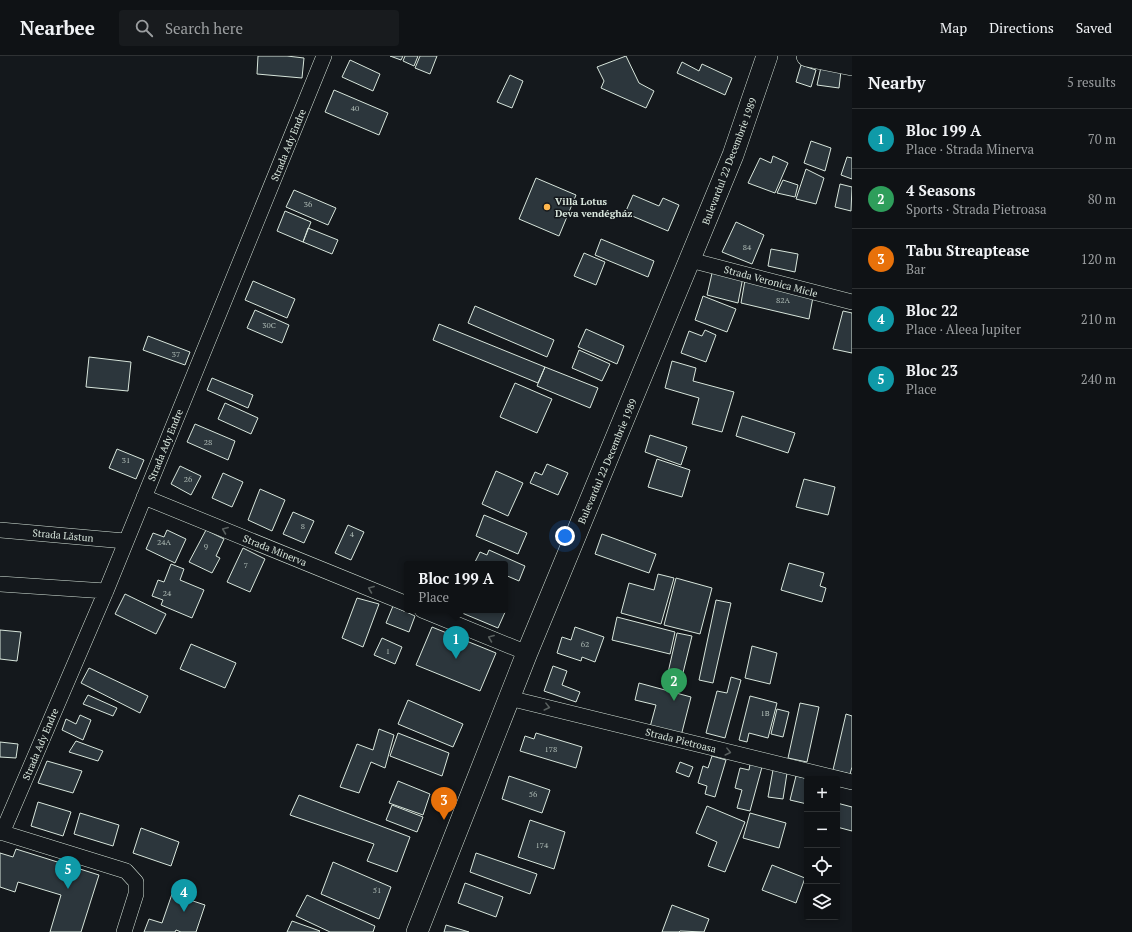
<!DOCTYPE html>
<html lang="en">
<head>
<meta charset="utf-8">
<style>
	body { margin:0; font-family:"PT Serif",serif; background:#181b1e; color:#f1f3f6 }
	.controls { position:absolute; right:12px; bottom:12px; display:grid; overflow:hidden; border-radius:4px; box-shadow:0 2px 6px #0003 }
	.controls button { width:36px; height:36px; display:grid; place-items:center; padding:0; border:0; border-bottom:1px solid #2f3234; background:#0f1215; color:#f1f3f6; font:20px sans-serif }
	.you { position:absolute; left:565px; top:480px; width:14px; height:14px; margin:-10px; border:3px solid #fff; border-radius:50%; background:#1a73e8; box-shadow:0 0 0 6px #1a73e833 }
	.badge { display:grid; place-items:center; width:26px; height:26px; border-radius:50%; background:#ffb74d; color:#fff; font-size:13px; font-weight:700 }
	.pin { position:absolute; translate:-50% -33px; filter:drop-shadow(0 1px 2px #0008) }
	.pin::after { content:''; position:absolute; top:21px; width:14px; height:12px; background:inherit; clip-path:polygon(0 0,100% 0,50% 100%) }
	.popup { position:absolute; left:404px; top:505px; width:104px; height:52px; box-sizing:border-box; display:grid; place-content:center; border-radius:4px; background:#0f1215; filter:drop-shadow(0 1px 3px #0005); font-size:13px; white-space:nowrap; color:#9b9ea0 }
	.popup b { font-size:15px; color:#f1f3f6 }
	.popup::after { content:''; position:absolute; left:50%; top:100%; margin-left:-8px; border:8px solid transparent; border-top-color:#0f1215 }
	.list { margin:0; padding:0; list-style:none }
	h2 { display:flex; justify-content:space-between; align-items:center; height:52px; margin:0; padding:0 16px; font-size:17px }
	h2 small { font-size:13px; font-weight:400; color:#9b9ea0 }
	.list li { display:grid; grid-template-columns:26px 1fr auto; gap:12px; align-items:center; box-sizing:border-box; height:60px; padding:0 16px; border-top:1px solid #2f3234 }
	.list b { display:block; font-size:15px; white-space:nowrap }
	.list p { margin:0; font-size:13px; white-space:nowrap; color:#9b9ea0 }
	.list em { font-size:13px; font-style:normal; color:#9b9ea0 }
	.icon { flex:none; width:22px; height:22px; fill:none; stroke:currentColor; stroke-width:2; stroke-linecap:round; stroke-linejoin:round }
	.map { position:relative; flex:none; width:852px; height:876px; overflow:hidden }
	header { display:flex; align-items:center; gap:24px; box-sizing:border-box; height:56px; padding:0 20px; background:#0f1215; border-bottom:1px solid #2f3234 }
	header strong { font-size:19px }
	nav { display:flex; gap:22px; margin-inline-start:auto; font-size:14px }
	.search { width:280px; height:36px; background:#181b1e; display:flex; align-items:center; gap:10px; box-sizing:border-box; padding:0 14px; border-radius:4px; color:#9b9ea0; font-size:15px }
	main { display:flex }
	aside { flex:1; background:#0f1215 }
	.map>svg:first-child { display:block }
</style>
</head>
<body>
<header>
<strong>Nearbee</strong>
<div class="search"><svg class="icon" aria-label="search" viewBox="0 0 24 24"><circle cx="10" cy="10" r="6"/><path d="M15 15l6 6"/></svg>Search here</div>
<nav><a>Map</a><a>Directions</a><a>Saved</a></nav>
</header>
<main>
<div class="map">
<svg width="852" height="876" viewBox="0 0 852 876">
	<rect width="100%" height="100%" fill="#14181c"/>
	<path fill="#2c363c" stroke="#d8e6dc" d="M258,0H287L304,2L302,22L257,18Z
		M390,0H403L401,4Z
		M405,0H418L414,10L403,5Z
		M420,0H437L430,18L415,12Z
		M626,0L639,27L654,35L646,52L601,32L604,25L597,11Z
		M350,4L380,18L373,35L342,21Z
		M682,6L699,15L702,8L732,22L725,39L677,17Z
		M801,9L816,14L811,31L796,26Z
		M821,11L841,15L839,32L817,29Z
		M510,19L523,25L512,52L497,46Z
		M334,34L388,57L379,79L325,56Z
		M811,85L831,92L825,115L804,107Z
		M773,100L788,107L775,137L748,127L760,102L771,107Z
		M847,101L852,102V123L841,119Z
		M806,113L824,122L816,148L796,143Z
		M536,122L576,139L559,180L519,163Z
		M783,124L798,129L795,141L777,137Z
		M840,128L852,131L851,155L835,151Z
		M294,134L336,152L328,169L286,151Z
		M633,139L659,150L663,142L679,149L668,175L625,157Z
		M285,155L311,166L303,186L277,175Z
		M736,166L764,179L752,208L722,196Z
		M308,172L338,184L332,198L303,186Z
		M601,183L654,205L648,221L595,199Z
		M771,193L798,198L795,216L768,210Z
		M584,197L605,206L596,229L574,220Z
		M713,213L743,221L738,247L707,239Z
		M745,224L813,241L809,263L741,247Z
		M253,225L295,243L287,262L245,244Z
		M703,240L736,253L727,276L695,264Z
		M475,250L554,284L547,301L468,267Z
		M255,254L289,269L282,287L247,272Z
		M843,255L852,257V297L833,293Z
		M439,268L545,311L538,327L433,284Z
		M586,273L624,290L617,308L578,291Z
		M705,274L716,279L706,306L681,297L689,275L702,280Z
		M148,280L190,296L185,309L143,294Z
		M579,294L610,308L602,325L572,312Z
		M89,301L131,306L128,335L86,331Z
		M672,305L696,312L693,325L734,336L722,376L692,368L699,342L665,332Z
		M545,311L598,332L590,352L537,330Z
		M212,322L253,339L248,352L207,334Z
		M515,327L552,343L537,377L500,361Z
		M225,347L258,362L251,378L218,363Z
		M742,360L795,377L788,397L736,380Z
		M195,368L235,385L228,404L187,386Z
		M650,379L687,391L681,409L645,396Z
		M117,393L144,404L136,423L109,412Z
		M657,403L690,414L682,441L648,431Z
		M547,408L568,417L558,439L530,427L535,416L542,419Z
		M180,410L201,420L191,439L171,428Z
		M496,415L523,427L508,460L482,448Z
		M223,417L243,426L232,451L212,442Z
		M804,423L835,431L828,459L796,451Z
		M260,433L285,444L272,475L248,464Z
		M293,456L314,465L304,487L283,478Z
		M484,459L527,477L518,498L476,480Z
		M348,469L364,476L351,504L335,497Z
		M167,474L186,483L175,507L146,493L153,477L164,481Z
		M206,474L224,483L216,500L220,502L212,517L189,506Z
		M602,478L656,498L649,517L595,498Z
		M243,492L265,503L250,536L227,526Z
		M489,494L525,510L519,525L505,519V508H474L480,496L487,499Z
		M789,507L824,517L820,530L826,532L822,546L781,534Z
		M171,508L184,513L180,524L204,534L192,562L161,549L163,544L152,540L158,524L164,526Z
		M658,518L674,522L661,568L621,557L629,527L654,534Z
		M676,522L712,532L700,578L664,569Z
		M125,538L166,558L156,578L115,558Z
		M357,542L379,548L363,591L342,582Z
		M716,544L731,547L713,627L699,624Z
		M393,550L415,560L409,576L386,567Z
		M505,553L506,554L498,572L455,554Z
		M617,561L675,576L670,598L612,584Z
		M432,571L496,597L480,635L416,609Z
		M575,571L604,581L595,606L582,601L581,605L557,597L562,581L571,584Z
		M0,574L21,576L17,605L0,603Z
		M677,577L692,580L681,625L667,621Z
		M382,582L402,591L395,608L374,599Z
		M191,588L236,607L225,632L180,613Z
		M752,590L777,597L770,628L745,622Z
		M553,610L567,615L562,629L580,636L576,646L544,635Z
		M89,612L148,640L140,657L81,627Z
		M731,621L741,624L725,682L706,677L717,635L727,637Z
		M639,627L691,641L681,680L650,671L656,649L635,644Z
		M88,639L117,652L113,660L83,648Z
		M750,640L777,647L768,682L749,677L747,686L739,684Z
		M408,644L463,668L453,691L398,668Z
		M800,647L819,651L807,706L788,702Z
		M777,653L789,656L783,681L771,678Z
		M846,658L852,660V711L850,718L833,714Z
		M80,659L91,664L83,684L62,674L66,663L76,668Z
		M379,673L394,679L385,712L371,706L359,737L340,731L357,688L373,694Z
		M398,677L449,697L442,720L390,700Z
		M536,677L582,691L576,712L520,695L525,680L534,683Z
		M76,685L103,695L98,705L69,696Z
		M0,686L18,688L16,702L0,701Z
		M712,700L726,704L715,741L705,738L707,730L698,727L703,710L708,712Z
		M47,705L82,715L73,737L38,727Z
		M680,706L693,711L689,721L676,716Z
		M750,708L762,711L750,755L737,752L742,734L735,732L740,712L749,714Z
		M773,714L787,717L783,743L768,741Z
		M509,720L550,734L542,757L502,743Z
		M796,720L809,723H807V748L790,744Z
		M398,725L430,738L423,759L389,747Z
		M299,739L410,781L397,816L367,805L374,788L290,759Z
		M38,746L71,756L63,780L31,770Z
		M837,747L852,751V775L837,771Z
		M392,749L423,761L417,776L386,764Z
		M707,750L745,766L725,816L708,810L717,786L696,777Z
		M80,757L119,769L113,790L74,778Z
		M750,757L786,767L779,792L743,782Z
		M530,764L565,776L554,813L518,801Z
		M141,772L179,786L171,810L133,797Z
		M16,793L99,819L81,876H50L61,839L18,826L15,836L0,831V797L13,801Z
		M476,797L537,818L530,838L470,816Z
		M333,806L391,831L379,863L321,838Z
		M772,809L805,822L796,847L762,834Z
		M465,827L503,841L496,861L458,847Z
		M172,838L205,849L196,876H181L176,874L175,876H144L149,863L162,867Z
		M307,839L375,870L373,876H330L296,860Z
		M672,849L709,863L704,876L680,875L679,876H662Z
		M292,865L320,875L319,876H287Z
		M446,869L469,876H444Z"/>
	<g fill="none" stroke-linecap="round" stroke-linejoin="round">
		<defs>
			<path id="street" d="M690,204L852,246
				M144,441L407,548
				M0,474L125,485
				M0,528L106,535
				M422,554L527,597
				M509,642L852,726
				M0,776L126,815L136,826V838L124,876
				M2,777L106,535L324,0"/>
			<path id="secondary" d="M807,0L852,9
				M417,876L527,597L733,99L767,0"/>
		</defs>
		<use href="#street" stroke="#d8e6dc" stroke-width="16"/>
		<use href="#secondary" stroke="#d8e6dc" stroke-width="22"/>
		<use href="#street" stroke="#14181c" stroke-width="15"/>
		<use href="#secondary" stroke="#14181c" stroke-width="21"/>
	</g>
	<defs><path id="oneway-chevron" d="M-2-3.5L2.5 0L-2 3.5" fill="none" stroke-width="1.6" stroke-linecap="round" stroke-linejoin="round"/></defs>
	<g stroke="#59605f">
		<use href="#oneway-chevron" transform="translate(225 474) rotate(-158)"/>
		<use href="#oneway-chevron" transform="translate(371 533) rotate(-158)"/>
		<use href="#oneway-chevron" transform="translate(491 582) rotate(-158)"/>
		<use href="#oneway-chevron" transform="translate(547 651) rotate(14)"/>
		<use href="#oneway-chevron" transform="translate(728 696) rotate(14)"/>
	</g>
	<circle fill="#ffb74d" stroke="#14181c" stroke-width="1.5" cx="547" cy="151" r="4"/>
	<g text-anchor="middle" stroke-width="3" stroke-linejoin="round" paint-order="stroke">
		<g font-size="8" fill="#adbab4">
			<text x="355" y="55">40</text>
			<text x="308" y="151">36</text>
			<text x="747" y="194">84</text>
			<text x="783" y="247">82A</text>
			<text x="269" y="272">30C</text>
			<text x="176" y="301">37</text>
			<text x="208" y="389">28</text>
			<text x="126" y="407">31</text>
			<text x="188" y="426">26</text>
			<text x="303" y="473">8</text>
			<text x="352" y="481">4</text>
			<text x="164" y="489">24A</text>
			<text x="206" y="493">9</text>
			<text x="246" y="512">7</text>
			<text x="167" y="540">24</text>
			<text x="585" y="591">62</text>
			<text x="388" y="598">1</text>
			<text x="765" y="660">1B</text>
			<text x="551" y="696">178</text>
			<text x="533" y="741">56</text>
			<text x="542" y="792">174</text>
			<text x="377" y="837">51</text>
		</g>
		<g font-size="10" fill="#d8e6dc" stroke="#14181c">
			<text transform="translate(288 89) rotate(-68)" y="4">Strada Ady Endre</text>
			<text transform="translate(729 105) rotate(-69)" y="4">Bulevardul 22 Decembrie 1989</text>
			<text transform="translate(771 225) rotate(15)" y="4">Strada Veronica Micle</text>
			<text transform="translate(165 389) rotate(-68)" y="4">Strada Ady Endre</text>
			<text transform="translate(607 405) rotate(-67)" y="4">Bulevardul 22 Decembrie 1989</text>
			<text transform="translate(63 479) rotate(5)" y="4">Strada Lăstun</text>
			<text transform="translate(275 494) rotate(22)" y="4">Strada Minerva</text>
			<text transform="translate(681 684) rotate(14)" y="4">Strada Pietroasa</text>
			<text transform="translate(40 688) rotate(-67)" y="4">Strada Ady Endre</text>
		</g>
		<g font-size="10" font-weight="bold" fill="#d8e6dc" stroke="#14181c" text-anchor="start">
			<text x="555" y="149">Villa Lotus<tspan x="555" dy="12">Deva vendégház</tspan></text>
		</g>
	</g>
</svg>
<div class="controls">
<button>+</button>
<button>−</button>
<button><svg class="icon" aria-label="locate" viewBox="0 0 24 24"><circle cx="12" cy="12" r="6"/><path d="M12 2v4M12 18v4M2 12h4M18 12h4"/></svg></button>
<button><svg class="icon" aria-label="layers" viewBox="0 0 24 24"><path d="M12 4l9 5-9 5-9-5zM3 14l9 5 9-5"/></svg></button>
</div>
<div class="you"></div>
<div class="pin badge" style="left:456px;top:603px;background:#0f9aa8">1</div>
<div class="popup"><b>Bloc 199 A</b>Place</div>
<div class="pin badge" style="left:674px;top:645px;background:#2e9e5b">2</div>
<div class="pin badge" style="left:444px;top:764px;background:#e8710a">3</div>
<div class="pin badge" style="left:184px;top:856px;background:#0f9aa8">4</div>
<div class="pin badge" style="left:68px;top:833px;background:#0f9aa8">5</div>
</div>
<aside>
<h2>Nearby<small>5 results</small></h2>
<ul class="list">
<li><span class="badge" style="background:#0f9aa8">1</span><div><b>Bloc 199 A</b><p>Place · Strada Minerva</p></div><em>70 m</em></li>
<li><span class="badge" style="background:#2e9e5b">2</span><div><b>4 Seasons</b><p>Sports · Strada Pietroasa</p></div><em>80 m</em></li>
<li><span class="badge" style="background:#e8710a">3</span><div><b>Tabu Streaptease</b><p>Bar</p></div><em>120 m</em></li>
<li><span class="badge" style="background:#0f9aa8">4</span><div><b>Bloc 22</b><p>Place · Aleea Jupiter</p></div><em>210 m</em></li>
<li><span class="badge" style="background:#0f9aa8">5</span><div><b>Bloc 23</b><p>Place</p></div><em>240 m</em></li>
</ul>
</aside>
</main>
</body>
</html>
